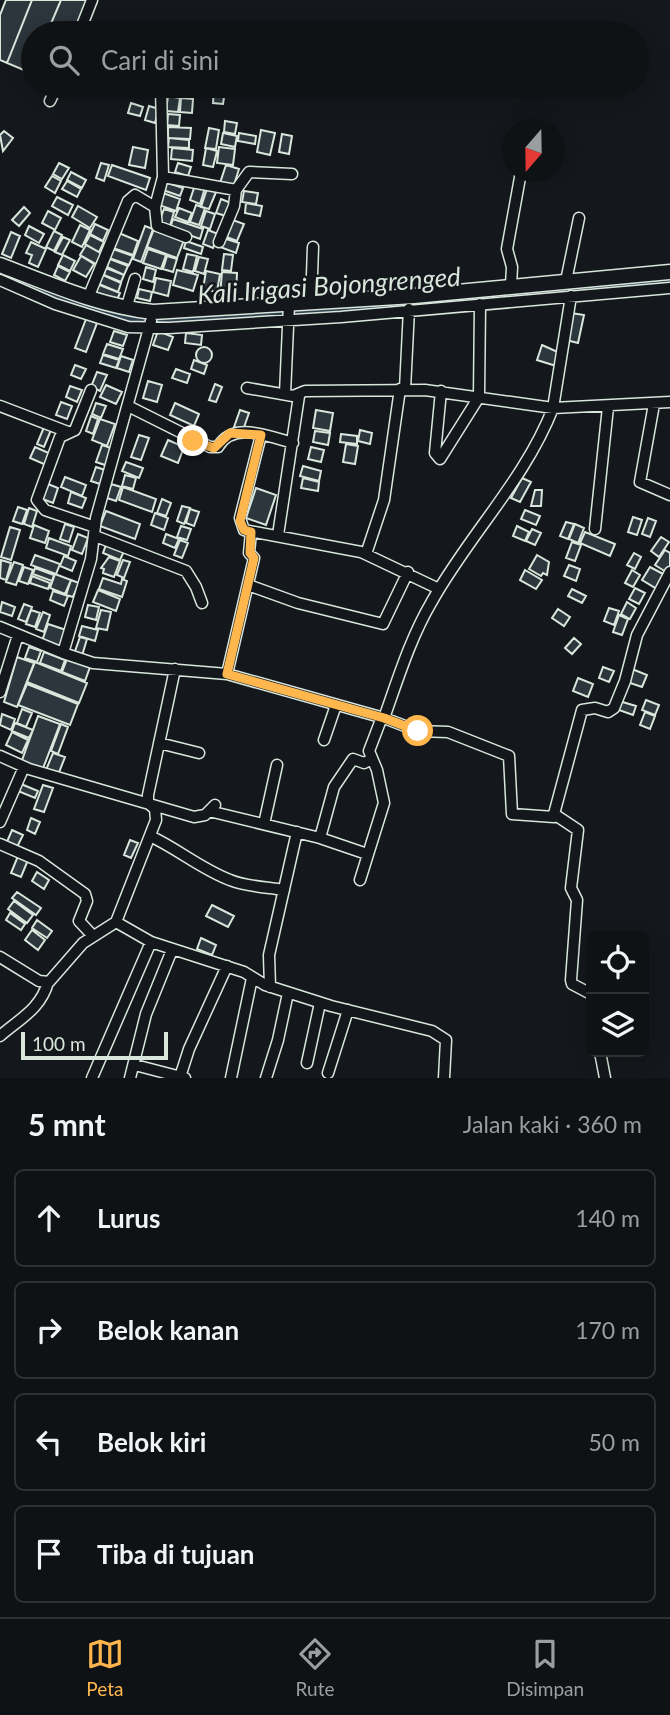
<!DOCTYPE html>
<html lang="id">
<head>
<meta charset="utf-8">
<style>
	body { margin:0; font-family:Lato,sans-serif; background:#1d2022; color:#f1f3f6 }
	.controls { position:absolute; right:21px; bottom:21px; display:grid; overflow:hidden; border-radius:10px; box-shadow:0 4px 18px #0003 }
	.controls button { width:63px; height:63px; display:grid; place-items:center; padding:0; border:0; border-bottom:2px solid #2f3234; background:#0f1215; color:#f1f3f6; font:35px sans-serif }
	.compass { position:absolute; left:502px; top:119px; width:63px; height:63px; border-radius:50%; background:#0f1215; box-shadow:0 4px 18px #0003; rotate:200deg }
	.scale { position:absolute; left:21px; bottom:18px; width:147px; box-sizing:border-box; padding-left:7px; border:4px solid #d8e6dc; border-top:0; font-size:19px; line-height:24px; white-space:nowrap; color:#d8e6dc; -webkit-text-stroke:5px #14181c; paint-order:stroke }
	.stop { position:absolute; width:21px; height:21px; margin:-16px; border:5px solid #ffb74d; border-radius:50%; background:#fff }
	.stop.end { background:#ffb74d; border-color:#fff; box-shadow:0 2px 7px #0008 }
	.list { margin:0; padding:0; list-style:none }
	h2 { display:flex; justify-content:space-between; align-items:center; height:91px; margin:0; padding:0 28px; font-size:30px }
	h2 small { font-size:23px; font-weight:400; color:#9b9ea0 }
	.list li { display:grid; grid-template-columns:46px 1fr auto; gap:21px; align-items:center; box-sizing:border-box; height:98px; margin:0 14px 14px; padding:0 14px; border:2px solid #2f3234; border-radius:10px }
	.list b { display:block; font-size:26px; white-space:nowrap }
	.list em { font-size:23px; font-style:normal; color:#9b9ea0 }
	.icon { flex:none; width:38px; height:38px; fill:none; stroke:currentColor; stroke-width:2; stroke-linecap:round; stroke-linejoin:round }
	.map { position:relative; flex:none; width:670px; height:1078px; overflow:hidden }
	.search { position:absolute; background:#0f1215; box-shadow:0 4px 18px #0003; left:21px; right:21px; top:21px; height:77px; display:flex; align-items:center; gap:18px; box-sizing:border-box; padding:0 24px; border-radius:38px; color:#9b9ea0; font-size:26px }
	.sheet { height:539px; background:#0f1215 }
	nav { display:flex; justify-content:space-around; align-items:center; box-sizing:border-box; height:98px; border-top:2px solid #2f3234; background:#0f1215; font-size:19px; color:#9b9ea0 }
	nav a { display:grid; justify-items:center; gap:4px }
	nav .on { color:#ffb74d }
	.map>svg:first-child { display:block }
</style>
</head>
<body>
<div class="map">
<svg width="670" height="1078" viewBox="0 0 670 1078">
	<rect width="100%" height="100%" fill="#14181c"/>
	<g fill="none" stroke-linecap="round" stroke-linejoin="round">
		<path stroke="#2f3f4d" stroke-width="10" d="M0,274L74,305L153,323L670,282"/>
	</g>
	<path fill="#2c363c" stroke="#d8e6dc" stroke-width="2" d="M6,0H32L7,63L0,60V15Z
		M32,0H61L47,33H33L31,73L7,63Z
		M61,0H90L76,33H47Z
		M169,86H189L188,94L168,92Z
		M214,90L225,91L223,104L213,103Z
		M168,96L180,98L178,112L166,111Z
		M181,98L193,99L192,113L180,112Z
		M131,103L143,107L140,116L128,113Z
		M149,106L159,109L155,123L145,120Z
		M168,114L180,115L179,126L167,125Z
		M225,121L237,123L235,134L224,132Z
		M168,127L191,128L190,139L168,138Z
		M209,128L219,130L216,149L205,148Z
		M261,130L275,133L270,155L257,152Z
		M4,131L13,138L3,151L0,135Z
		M223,133L237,136L235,147L221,144Z
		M239,133L256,136L255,144L238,141Z
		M282,134L292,136L289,154L279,152Z
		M169,138L189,140V148L168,147Z
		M133,147L148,150L145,168L129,165Z
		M219,147L235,149L233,165L217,163Z
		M172,148L193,150L192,161L171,159Z
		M206,148L217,151L213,167L203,165Z
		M59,163L69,168L62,179L53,174Z
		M101,163L109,165L104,181L96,178Z
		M178,163L191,167L188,176L175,172Z
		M112,165L150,178L146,190L108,176Z
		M226,165L239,169L233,188L220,183Z
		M71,172L86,180L82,188L67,180Z
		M52,176L61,181L55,193L45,187Z
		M67,181L81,189L77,197L62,189Z
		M165,182L183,188L180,196L163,190Z
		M195,185L205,188L200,204L190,200Z
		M207,189L216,192L209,209L201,207Z
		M244,191L258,193L256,204L242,202Z
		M163,193L180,199L176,211L159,205Z
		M57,197L73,205L68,215L52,206Z
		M221,199L231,203L226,216L216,213Z
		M246,203L262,206L260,216L245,213Z
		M196,205L205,208L199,225L190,222Z
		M78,206L97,217L90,228L72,217Z
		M24,207L30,213L19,226L12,220Z
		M179,208L192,213L188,222L175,217Z
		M164,209L174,212L170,226L159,222Z
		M48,211L61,218L55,230L42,223Z
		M206,211L215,214L210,229L201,226Z
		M173,219L203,229L200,239L170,228Z
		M230,219L244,224L237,241L224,236Z
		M95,224L108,230L103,241L90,234Z
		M80,225L90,230L82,247L72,242Z
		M29,226L44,234L39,243L25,235Z
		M145,226L153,229L141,262L133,259Z
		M154,229L184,240L177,258L147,247Z
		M208,230L218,234L213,248L203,244Z
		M54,231L62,235L54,251L46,247Z
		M11,232L20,236L11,258L2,254Z
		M119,233L138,241L133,255L113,248Z
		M90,235L104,242L99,252L85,244Z
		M63,237L70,240L62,255L55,252Z
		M223,238L239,243L236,253L220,247Z
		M186,241L203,247L201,254L184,248Z
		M31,242L46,249L38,267L29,263L32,255L26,253Z
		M86,245L102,254L96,264L80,255Z
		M113,249L133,256L129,265L109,258Z
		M148,249L166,255L161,269L143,263Z
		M187,254L197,256L193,272L183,269Z
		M224,254L233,255L231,271L222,270Z
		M63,255L75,261L70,271L58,265Z
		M81,256L94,264L86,277L73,270Z
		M167,256L177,259L173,272L163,269Z
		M199,257L208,259L204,274L195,271Z
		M110,259L128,266L124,275L107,267Z
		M58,266L70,272L65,281L54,275Z
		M146,267L156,270L153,282L143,279Z
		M106,268L124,275L121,282L104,275Z
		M177,270L198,275L193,291L173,285Z
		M206,271L220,274L217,292L203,289Z
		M222,272L237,273L236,296L220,295Z
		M103,275L121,283L118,292L99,284Z
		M156,278L171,281L168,296L153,292Z
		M97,284L120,293L116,302L93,293Z
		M139,289L152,292L150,301L137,298Z
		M571,313L584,315L578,343L566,340Z
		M86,319L97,323L86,352L75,348Z
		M114,331L127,335L123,346L110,342Z
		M158,331L173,337L168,350L153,345Z
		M186,333L202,335L201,345L185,343Z
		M107,344L123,349L119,359L103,354Z
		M542,345L560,353L556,366L537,360Z
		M196 355a8 8 0 1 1 16 0a8 8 0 1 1-16 0Z
		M103,355L119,360L116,368L100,363Z
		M121,356L133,360L129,372L117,368Z
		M194,360L207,365L204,374L191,369Z
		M75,365L86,369L81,379L71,375Z
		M176,369L190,374L187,383L172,378Z
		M97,372L107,375L100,391L91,387Z
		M148,381L162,385L157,402L143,398Z
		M215,384L222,387L216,402L209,400Z
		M106,385L122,392L116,404L100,397Z
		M70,386L82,390L77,402L66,397Z
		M61,402L72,406L67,419L56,415Z
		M96,403L106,406L101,418L92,414Z
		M175,403L199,414L194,426L170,415Z
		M240,410L249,413L243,430L234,427Z
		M316,410L333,413L330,431L313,428Z
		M91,416L98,419L93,434L86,431Z
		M100,419L115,424L107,446L92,440Z
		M44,427L51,430L44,447L37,444Z
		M360,430L372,433L370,444L358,441Z
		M315,431L330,433L328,445L313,442Z
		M341,434L357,436V444L340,442Z
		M139,435L149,438L141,460L131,457Z
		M168,440L184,447L178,463L161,456Z
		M346,444L358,446L355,464L343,462Z
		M102,445L114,449L108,466L96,462Z
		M35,447L51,454L46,465L30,458Z
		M311,447L324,450L321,462L308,459Z
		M126,462L143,468L139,478L122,471Z
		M303,466L321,471L319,481L300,476Z
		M96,467L108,471L103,485L91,481Z
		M125,475L136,478L133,489L122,486Z
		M65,477L86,485L82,496L61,487Z
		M303,478L319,482L318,491L301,488Z
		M522,478L531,482L520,502L511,498Z
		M48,484L58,488L53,503L40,498Z
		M111,484L121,487L116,501L107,498Z
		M123,487L156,499L152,512L119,500Z
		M256,488L276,495L266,525L246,518Z
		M535,490H542L541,506H531Z
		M71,492L86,498L82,508L68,503Z
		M162,499L171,503L166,516L157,513Z
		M182,506L190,508L184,524L177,521Z
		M18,507L27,510L22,524L13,521Z
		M29,508L37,511L32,527L24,524Z
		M190,509L199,512L194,526L186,523Z
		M525,510L540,516L536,525L521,519Z
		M106,511L140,524L135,539L100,526Z
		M155,513L168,518L164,530L151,525Z
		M633,517L642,520L637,535L628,532Z
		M648,518L656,521L650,537L642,534Z
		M566,522L574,524L568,539L560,536Z
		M65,524L74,527L69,542L60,539Z
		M575,524L584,528L578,543L569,539Z
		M34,525L49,531L45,543L30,538Z
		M181,526L191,529L187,540L177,537Z
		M517,526L529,532L525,541L513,536Z
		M10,527L20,530L11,560L1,557Z
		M532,529L541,533L535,545L526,541Z
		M585,532L615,544L610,556L580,543Z
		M78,534L88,538L82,554L72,550Z
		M166,534L179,539L175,548L163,543Z
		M661,537L669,542L659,557L651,551Z
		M49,538L71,546L68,556L46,548Z
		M180,540L188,543L182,558L174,555Z
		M107,542L125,549L120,560L103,553Z
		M572,542L581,545L575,561L566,558Z
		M665,550L670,553V566L666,572L655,565Z
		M634,553L641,557L635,569L627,565Z
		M35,555L60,564L56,574L31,565Z
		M537,555L549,562L547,575L543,573L541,576L529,569Z
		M64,556L76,561L72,571L60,566Z
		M109,557L120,561L114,577L103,573L104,569L101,568Z
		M1,560L11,563L6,580L0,578Z
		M123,560L130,562L124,578L117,575Z
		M14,562L23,565L16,585L6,582Z
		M569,565L580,569L576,581L564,576Z
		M24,567L33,570L28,584L19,581Z
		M650,567L665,575L657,589L642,580Z
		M35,568L54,575L52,581L33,574Z
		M525,570L542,580L536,589L520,580Z
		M632,570L640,575L633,587L625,583Z
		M55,574L71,580L65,594L50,588Z
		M32,576L50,583L48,589L30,583Z
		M103,578L121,584L122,579L127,581L122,597L99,589Z
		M71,580L79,583L73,597L66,595Z
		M635,588L645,593L639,604L629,599Z
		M572,589L586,596L582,603L568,596Z
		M98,590L120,599L116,611L93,602Z
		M53,591L68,596L64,606L50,600Z
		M2,602L15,607L12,616L0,612Z
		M627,602L636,608L630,619L621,614Z
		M24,604L32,607L26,622L18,619Z
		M88,605L99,607L96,620L85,617Z
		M609,608L619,611L614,625L604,621Z
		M558,609L570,617L564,626L552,618Z
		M31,610L40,613L35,627L26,624Z
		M101,610L111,612L107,630L96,628Z
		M43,612L50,615L44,632L36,629Z
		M619,615L628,619L622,635L613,632Z
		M48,624L66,630L60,648L42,641Z
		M82,626L98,630L95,641L79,636Z
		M80,637L87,639L81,659L73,657Z
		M574,638L581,644L572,654L565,648Z
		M29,647L41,651L37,662L25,658Z
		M44,652L65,660L61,671L40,663Z
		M17,657L34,663L17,707L4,702Z
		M67,659L90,667L85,681L62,672Z
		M35,662L87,683L79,703L27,682Z
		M603,667L614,671L609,682L599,678Z
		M632,669L647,675L642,687L627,682Z
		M578,678L593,684L588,697L573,691Z
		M27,684L78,704L70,725L18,705Z
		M646,700L659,705L655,715L642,710Z
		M619,701L636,706L633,715L616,709Z
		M22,709L32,713L26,727L17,723Z
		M645,712L655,716L650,729L640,725Z
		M2,714L15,719L11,730L0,725Z
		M38,716L60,724L42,771L21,763Z
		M15,723L33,730L29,738L12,731Z
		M61,724L68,727L58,754L51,751Z
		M12,732L28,740L22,753L6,745Z
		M53,753L65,757L58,775L46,770Z
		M21,784L38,791L35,798L18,791Z
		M43,785L53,788L44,812L34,809Z
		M31,818L40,822L35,834L27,830Z
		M12,830L23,835L16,849L6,844Z
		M130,840L138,843L131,858L124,855Z
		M18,856L28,860L21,877L11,873Z
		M37,872L49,880L44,889L32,881Z
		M17,892L41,908L36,915L12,898Z
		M14,901L33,915L27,923L8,909Z
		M212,905L234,916L228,927L206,916Z
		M10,913L25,924L21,930L6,920Z
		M37,920L52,931L47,938L32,928Z
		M32,930L45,940L38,950L25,940Z
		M201,938L216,945L212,955L197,949Z"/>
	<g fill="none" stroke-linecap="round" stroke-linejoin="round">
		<defs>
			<path id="minor" d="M79,33L92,0
				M134,86L162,93
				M50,101L57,86
				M163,177L236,190L249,172L292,174
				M155,207L157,226L186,237
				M219,242L234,206L236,190
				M0,280L55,304L128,327L169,328L341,317L670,288
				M566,281L579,218
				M511,285L512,267L507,249L521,172
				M88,298L128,201L135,195L155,207L163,177L161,86
				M311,303L313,247
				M126,309L135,279
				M247,388L293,396L305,391L425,390L553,408L670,402
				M405,389L409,309
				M91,390L75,430L60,437L37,500L45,510L95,527
				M441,391L435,453L440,459L479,397L480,304
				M285,394L289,304
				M654,404L640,482L670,495
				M0,406L68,432
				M128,406L210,447H218C233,421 267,436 293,443
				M261,435L240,518L244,530L361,552L439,589
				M595,529L608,407
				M278,535L299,396
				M95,536L186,571L196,587L202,603
				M366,554L384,500L400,389
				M248,585L298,603L383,624L408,572
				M0,627L63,653L91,559L96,518L151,321
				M63,653L93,663L227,674L384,718L418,731L448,732L509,756L512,814L554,817
				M175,669L148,795V803L155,809L156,820L116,922L151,942L244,972L265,985L331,1006L432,1031L446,1040L444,1078
				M227,674L254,558L249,553L251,532
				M0,692L18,635
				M384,718C398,679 410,639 431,603C468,536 525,480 553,408L571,296
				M324,740L336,705
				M159,743L199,753
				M0,756L29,769L194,817L205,815L215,805
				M209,811L320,838L367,854
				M0,822L24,767
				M264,824L277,765
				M150,836C178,849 201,869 230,880C247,887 267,887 284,890
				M320,838L334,787L353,759L364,763L372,759
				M0,844L39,861L85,894L87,901L79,921L93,936
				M360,880L384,803L377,770L369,751L382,717
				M0,957L39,981L49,982L83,943L116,922
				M270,987L269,955L297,832
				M591,994L572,984L571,980L577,900L571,888L578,830L554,814L582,710L595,708L608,712L614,708L625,681L637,635L670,572
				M0,1036C18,1020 41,1009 48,982
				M600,1052L605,1078
				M307,1063L320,1003
				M135,1065L185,1078
				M328,1073L348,1010
				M180,1077L189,1049L227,966
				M92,1078L151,942
				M130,1078L146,1014L172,950
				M231,1078L252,978
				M266,1078L278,1040L288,993"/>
			<path id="major" d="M0,265C50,284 99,306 153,312L414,296L670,272"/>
		</defs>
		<use href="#minor" stroke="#d8e6dc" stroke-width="13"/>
		<use href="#major" stroke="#d8e6dc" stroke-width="17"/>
		<use href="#minor" stroke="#14181c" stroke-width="10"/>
		<use href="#major" stroke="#14181c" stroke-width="14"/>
	</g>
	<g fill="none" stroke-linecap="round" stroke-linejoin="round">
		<path stroke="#ffb74d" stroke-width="9" d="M193,441L214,448L230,433L261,435L240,521L244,530L251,532L250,553L254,558L227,674L384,718L418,731"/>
	</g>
	<g text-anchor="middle" stroke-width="5" stroke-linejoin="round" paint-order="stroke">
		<g font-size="26" font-style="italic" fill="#d8e6dc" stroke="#14181c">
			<text transform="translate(329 286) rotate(-4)" y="9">Kali Irigasi Bojongrenged</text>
		</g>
	</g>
</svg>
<div class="controls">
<button><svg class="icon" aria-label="locate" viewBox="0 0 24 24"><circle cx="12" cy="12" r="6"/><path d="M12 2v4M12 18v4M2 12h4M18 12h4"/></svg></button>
<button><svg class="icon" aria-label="layers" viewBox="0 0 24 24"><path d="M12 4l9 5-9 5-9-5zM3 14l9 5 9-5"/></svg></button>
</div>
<svg class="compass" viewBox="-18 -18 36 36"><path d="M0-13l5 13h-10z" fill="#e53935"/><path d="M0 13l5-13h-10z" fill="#9b9ea0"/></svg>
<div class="scale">100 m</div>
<div class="stop" style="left:418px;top:731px"></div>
<div class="stop end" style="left:193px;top:441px"></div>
<div class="search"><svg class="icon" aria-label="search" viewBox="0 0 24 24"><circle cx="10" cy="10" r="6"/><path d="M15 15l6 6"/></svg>Cari di sini</div>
</div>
<section class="sheet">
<h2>5 mnt<small>Jalan kaki · 360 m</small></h2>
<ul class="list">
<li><svg class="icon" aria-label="ahead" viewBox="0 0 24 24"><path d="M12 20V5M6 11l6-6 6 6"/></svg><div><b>Lurus</b></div><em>140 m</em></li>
<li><svg class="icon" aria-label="right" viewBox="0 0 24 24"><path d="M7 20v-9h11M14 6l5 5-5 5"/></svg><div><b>Belok kanan</b></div><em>170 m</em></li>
<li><svg class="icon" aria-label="left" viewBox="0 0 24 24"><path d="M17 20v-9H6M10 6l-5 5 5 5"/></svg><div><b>Belok kiri</b></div><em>50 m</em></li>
<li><svg class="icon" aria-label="arrive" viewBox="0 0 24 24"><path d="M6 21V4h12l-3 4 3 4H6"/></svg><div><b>Tiba di tujuan</b></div></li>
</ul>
</section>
<nav>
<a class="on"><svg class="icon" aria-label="map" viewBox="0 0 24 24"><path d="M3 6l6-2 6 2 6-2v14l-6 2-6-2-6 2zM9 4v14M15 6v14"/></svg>Peta</a>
<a><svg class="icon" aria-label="directions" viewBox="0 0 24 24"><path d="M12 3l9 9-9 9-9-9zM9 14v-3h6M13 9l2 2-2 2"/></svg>Rute</a>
<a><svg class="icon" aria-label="saved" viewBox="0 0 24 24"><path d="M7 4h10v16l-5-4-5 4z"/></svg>Disimpan</a>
</nav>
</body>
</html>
